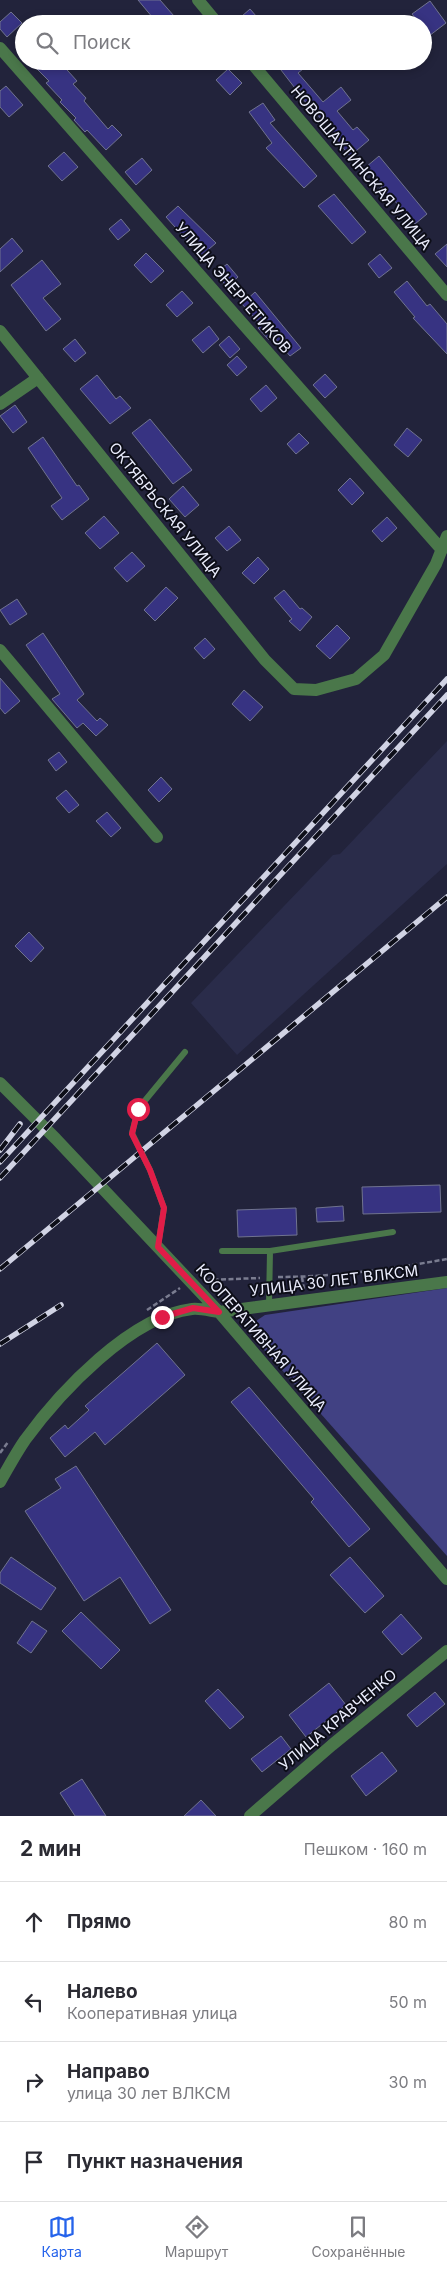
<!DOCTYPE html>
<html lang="ru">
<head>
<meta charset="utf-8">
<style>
	body { margin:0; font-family:Inter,sans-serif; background:#f7f7f7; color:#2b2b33 }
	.stop { position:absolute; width:15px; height:15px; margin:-11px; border:4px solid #e11d48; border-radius:50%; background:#fff }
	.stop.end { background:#e11d48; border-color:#fff; box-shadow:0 1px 5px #0008 }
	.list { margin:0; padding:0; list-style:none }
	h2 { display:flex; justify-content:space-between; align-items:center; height:65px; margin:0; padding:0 20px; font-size:21px }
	h2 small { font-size:16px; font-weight:400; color:#7c7c81 }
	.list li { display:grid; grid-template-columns:32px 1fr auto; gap:15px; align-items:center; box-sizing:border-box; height:80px; padding:0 20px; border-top:1px solid #e1e1e2 }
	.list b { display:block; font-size:19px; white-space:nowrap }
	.list p { margin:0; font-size:16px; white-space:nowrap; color:#7c7c81 }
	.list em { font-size:16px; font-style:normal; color:#7c7c81 }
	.icon { flex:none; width:28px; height:28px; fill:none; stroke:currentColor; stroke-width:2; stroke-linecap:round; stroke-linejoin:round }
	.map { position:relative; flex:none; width:447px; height:1816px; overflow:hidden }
	.search { position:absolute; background:#fff; box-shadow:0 2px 8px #0003; left:15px; right:15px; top:15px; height:55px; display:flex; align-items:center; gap:12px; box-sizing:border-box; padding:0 18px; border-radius:28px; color:#7c7c81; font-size:19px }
	.sheet { height:385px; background:#fff }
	nav { display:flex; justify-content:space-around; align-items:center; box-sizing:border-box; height:70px; border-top:1px solid #e1e1e2; background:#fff; font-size:14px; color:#7c7c81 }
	nav a { display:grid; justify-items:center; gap:2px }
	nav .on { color:#2563eb }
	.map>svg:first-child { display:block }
</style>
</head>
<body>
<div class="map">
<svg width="447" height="1816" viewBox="0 0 447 1816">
	<rect width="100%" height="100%" fill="#22233b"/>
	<path fill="#2a2c4a" d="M447,741V864L237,1055L191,1003L333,855L340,854Z"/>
	<path fill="#414183" d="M447,1288V1556L258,1343L254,1333L256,1321L265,1315Z"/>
	<path fill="#373382" stroke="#70738f" d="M138,0H160L181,24H158Z
		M430,1L446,23L429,36L423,28V24H420L412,14Z
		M250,9L263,24H233Z
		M11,12L22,23L7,37L0,29V22Z
		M29,61H59L77,81L73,84L86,98L84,101L108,129L112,125L122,135L106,150L87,130L85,132L74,120L76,118L60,102L62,100L46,83L49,81Z
		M274,61H313L298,73L323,102L341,87L351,100L337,111L353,130L357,127L369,140L350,156L335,138L333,140L322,127L326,124L297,93L298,92Z
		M228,69L242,83L230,95L216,80Z
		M6,86L23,105L9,117L0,107V91Z
		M263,103L275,120L270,123L317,176L304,188L266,148L272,143L249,112Z
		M64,152L78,167L62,181L48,166Z
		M379,156L427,214L415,224L393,199L389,203L378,190L382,187L366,167Z
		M142,158L152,170L136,185L125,172Z
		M334,194L366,232L352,244L318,206Z
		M178,206L216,243L201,256L166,217Z
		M121,219L130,230L118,240L109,229Z
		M12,238L23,251L0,272V249Z
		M447,244V267L435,254Z
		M146,253L164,271L151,283L134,265Z
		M380,254L392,268L379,278L368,264Z
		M42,260L61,284L43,298L61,319L46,331L11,285Z
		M227,264L238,277L227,287L216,273Z
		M407,281L427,306L430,304L447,324V354L413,318L415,317L394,292Z
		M182,291L193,303L177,317L166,305Z
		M255,292L301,348L290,356L273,336L269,340L258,328L261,325L242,304Z
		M209,326L219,339L203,353L192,340Z
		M229,336L240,349L230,358L219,345Z
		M75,339L86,353L75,362L63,349Z
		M237,356L247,367L237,376L227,365Z
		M325,374L337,387L325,398L313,385Z
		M97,375L116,399L120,396L131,408L110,424L80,389Z
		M266,385L277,398L261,412L250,399Z
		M15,405L27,422L13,433L0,416Z
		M150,419L192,470L173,484L132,433Z
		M407,428L422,440L408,457L394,445Z
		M299,433L309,443L296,454L287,444Z
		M43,437L77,486L79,485L89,499L62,520L51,506L62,498L28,448Z
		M350,478L364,493L352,505L338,490Z
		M183,486L199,505L185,517L169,499Z
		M104,516L119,533L100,549L85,533Z
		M387,517L397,528L382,542L372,531Z
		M229,526L241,540L227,551L215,538Z
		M132,552L145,566L127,582L114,568Z
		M258,557L269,569L254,584L242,573Z
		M166,587L178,598L155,621L144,610Z
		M284,590L300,609L302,608L312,617L300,631L289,621L292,619L274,598Z
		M17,599L27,614L10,625L0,610Z
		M337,625L350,638L330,659L316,646Z
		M43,633L84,694L77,700L97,721L100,718L108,725L96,736L83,723L77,728L52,699L60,694L26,645Z
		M205,638L215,649L204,659L194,648Z
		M0,678L20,701L5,714L0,708Z
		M244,690L263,707L250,721L232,704Z
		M59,752L67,762L56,771L48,760Z
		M161,777L172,789L159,802L148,790Z
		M66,790L79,805L69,813L56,798Z
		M107,812L121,828L111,837L96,821Z
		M29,932L44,948L31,962L15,946Z
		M440,1185L441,1212L363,1214L362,1187Z
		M343,1206L344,1221L317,1222L316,1208Z
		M296,1208L297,1235L238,1237L237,1210Z
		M157,1343L185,1375L105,1445L95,1432L65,1457L50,1438L65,1425L68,1429L89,1410L85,1406Z
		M249,1387L370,1529L349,1547L311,1502L314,1499L231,1402Z
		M76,1466L171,1610L150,1624L120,1577L84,1601L25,1511L61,1488L55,1479Z
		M11,1557L56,1588L41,1610L0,1583V1573Z
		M350,1557L384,1596L365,1613L330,1575Z
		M81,1612L120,1650L101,1669L62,1631Z
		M401,1614L422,1638L402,1655L382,1632Z
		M32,1621L47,1631L31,1653L17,1643Z
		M329,1683L346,1705L306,1737L289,1715Z
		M218,1689L244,1717L230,1729L205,1701Z
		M435,1692L445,1704L417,1727L407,1715Z
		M281,1736L291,1749L262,1772L251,1759Z
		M382,1752L397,1771L366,1796L351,1776Z
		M82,1779L106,1816H75L60,1793Z
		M201,1800L216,1816H184Z"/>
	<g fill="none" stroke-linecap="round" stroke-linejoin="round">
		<path stroke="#7a7c90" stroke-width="2.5" stroke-dasharray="5 2.5" stroke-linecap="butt" d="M278,1277C335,1277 391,1269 447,1259
			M302,1277L304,1290
			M206,1280L260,1278
			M147,1310L180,1288
			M0,1453L8,1442"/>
		<path stroke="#4a774a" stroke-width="6" d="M158,1246L164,1208L150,1170L132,1133L138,1109L185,1052
			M222,1251H270
			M269,1305L270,1251L393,1232"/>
		<path stroke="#4a774a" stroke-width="12" d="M198,0L218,24
			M0,48L442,550
			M250,61L447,295
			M0,331L265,660L294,689L316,690L356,679L384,655L436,564L447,536
			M0,404L38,378
			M0,650L157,837
			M0,1083L56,1139L219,1312L447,1579
			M0,1482C8,1468 16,1453 25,1440C60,1392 131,1316 192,1309C200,1308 211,1311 219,1312L447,1282
			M250,1816L332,1745L447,1651"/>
		<defs>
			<path id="rail" d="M0,1150L20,1124
				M0,1162L447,679
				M0,1178L447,695
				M0,1269L447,897
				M0,1344L61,1305"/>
		</defs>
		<use href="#rail" stroke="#d1d3e4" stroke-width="5.5"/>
		<use href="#rail" stroke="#0d0e18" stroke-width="4" stroke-dasharray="11" stroke-linecap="butt"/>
	</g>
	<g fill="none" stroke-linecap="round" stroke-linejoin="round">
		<path stroke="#e11d48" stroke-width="6" d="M138,1109L132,1134L150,1170L164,1208L158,1247L219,1312L193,1308L162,1317"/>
	</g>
	<g text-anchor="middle" stroke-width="4" stroke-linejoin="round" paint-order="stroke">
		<g font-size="15" fill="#ebedfd" stroke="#0d0e18">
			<text transform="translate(361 168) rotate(50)" y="5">НОВОШАХТИНСКАЯ УЛИЦА</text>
			<text transform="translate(233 288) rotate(49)" y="5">УЛИЦА ЭНЕРГЕТИКОВ</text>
			<text transform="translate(165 510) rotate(51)" y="5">ОКТЯБРЬСКАЯ УЛИЦА</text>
			<text transform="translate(334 1281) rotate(-7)" y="5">УЛИЦА 30 ЛЕТ ВЛКСМ</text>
			<text transform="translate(261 1338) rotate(49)" y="5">КООПЕРАТИВНАЯ УЛИЦА</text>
			<text transform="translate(338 1720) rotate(-40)" y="5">УЛИЦА КРАВЧЕНКО</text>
		</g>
	</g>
</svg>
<div class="stop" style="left:138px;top:1109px"></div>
<div class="stop end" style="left:162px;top:1317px"></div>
<div class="search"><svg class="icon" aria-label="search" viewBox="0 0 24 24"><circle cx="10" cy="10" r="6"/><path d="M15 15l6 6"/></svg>Поиск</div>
</div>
<section class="sheet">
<h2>2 мин<small>Пешком · 160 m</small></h2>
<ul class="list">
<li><svg class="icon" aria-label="ahead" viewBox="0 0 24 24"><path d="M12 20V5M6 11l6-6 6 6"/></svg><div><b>Прямо</b></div><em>80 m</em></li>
<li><svg class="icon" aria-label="left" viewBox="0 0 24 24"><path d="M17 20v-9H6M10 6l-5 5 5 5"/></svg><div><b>Налево</b><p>Кооперативная улица</p></div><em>50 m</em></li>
<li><svg class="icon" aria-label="right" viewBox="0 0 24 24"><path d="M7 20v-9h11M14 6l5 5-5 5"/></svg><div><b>Направо</b><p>улица 30 лет ВЛКСМ</p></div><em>30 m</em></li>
<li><svg class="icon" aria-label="arrive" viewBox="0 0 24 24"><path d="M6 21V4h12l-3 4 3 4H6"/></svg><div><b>Пункт назначения</b></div></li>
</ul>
</section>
<nav>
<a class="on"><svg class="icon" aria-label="map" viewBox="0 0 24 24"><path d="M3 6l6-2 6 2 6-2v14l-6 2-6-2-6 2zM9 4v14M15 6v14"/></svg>Карта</a>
<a><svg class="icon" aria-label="directions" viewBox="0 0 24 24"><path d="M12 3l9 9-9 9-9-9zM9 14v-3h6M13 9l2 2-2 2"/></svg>Маршрут</a>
<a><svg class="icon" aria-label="saved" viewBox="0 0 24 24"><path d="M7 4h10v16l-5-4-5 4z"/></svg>Сохранённые</a>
</nav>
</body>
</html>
